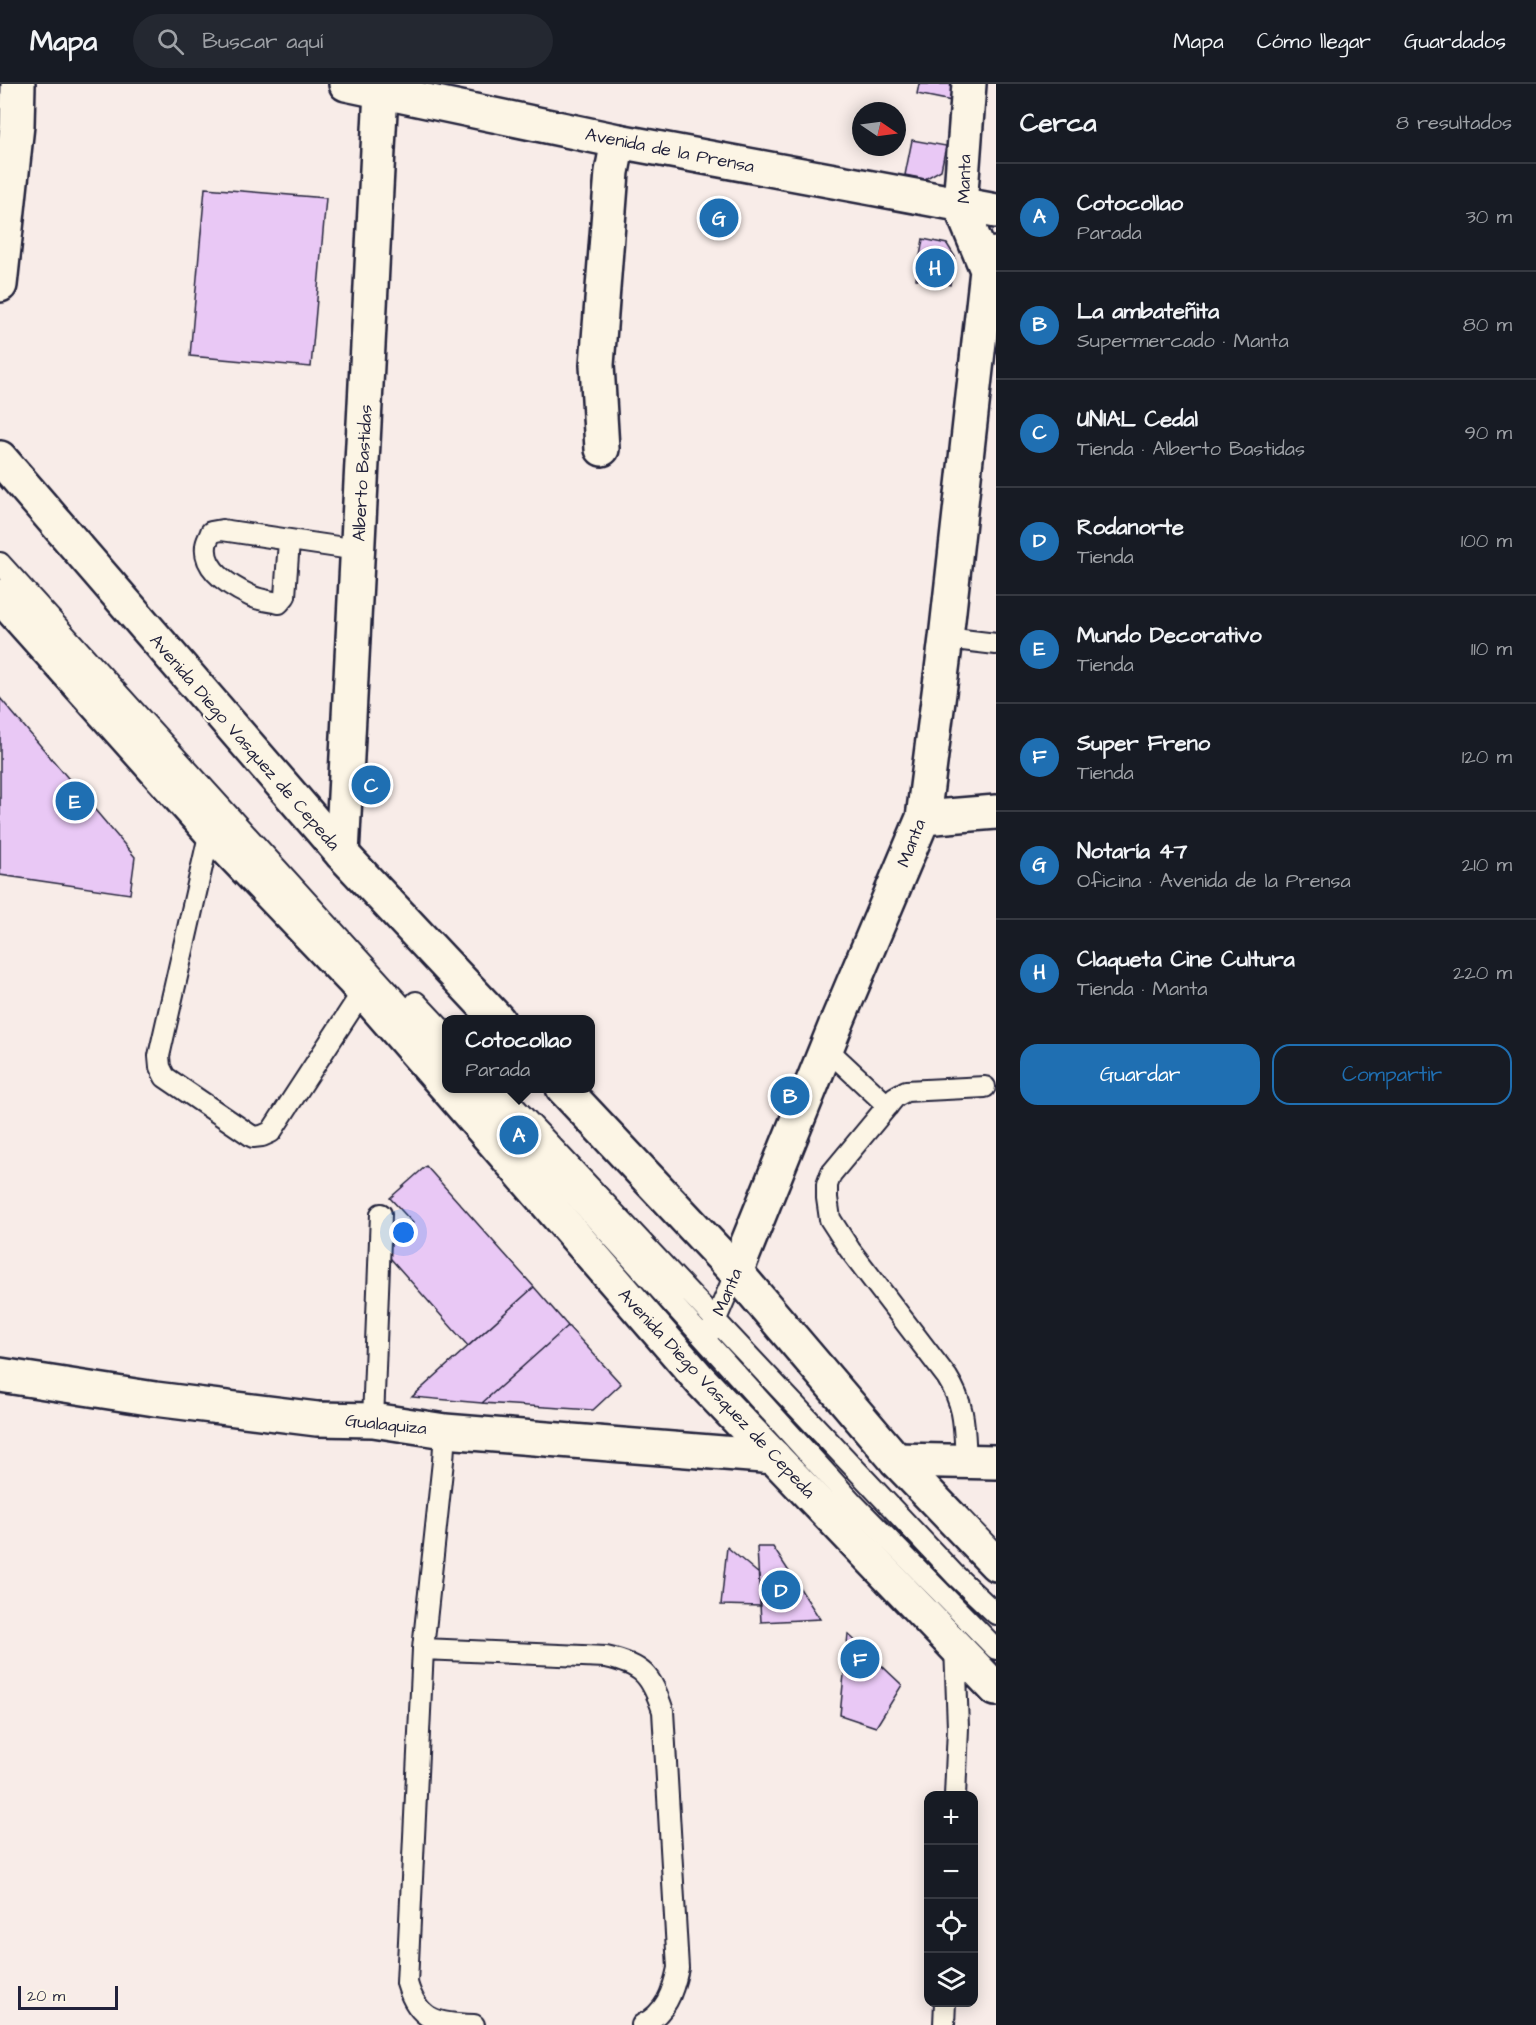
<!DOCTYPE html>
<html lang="es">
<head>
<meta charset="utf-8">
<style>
	body { margin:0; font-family:"Architects Daughter",sans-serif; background:#242831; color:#f1f3f6 }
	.controls { position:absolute; right:18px; bottom:18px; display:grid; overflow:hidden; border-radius:12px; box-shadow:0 3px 15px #0003 }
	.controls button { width:54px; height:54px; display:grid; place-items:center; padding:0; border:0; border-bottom:2px solid #363941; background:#171b24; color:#f1f3f6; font:30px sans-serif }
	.compass { position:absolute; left:852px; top:18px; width:54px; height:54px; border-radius:50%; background:#171b24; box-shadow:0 3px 15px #0003; rotate:103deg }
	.scale { position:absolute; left:18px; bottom:15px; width:100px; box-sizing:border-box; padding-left:6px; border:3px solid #22223b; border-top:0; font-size:16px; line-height:21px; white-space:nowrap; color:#22223b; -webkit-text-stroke:4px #fcf5e5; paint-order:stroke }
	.you { position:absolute; left:404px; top:1149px; width:21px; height:21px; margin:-15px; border:4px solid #fff; border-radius:50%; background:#1a73e8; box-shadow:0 0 0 9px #1a73e833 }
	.badge { display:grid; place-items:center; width:39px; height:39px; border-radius:50%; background:#1f6fb2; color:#fff; font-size:20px; font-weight:700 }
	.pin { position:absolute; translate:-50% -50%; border:3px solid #fff; box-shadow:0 2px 6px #0006 }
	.popup { position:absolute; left:442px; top:931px; width:153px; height:78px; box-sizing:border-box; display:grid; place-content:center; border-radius:12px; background:#171b24; filter:drop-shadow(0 2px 4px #0005); font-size:20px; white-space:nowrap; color:#9ea1a6 }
	.popup b { font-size:22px; color:#f1f3f6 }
	.popup::after { content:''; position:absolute; left:50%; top:100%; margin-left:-12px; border:12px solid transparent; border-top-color:#171b24 }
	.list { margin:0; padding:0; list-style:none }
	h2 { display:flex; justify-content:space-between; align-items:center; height:78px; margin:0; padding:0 24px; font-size:26px }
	h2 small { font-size:20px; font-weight:400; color:#9ea1a6 }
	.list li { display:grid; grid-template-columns:39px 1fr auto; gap:18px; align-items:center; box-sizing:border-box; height:108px; padding:0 24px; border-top:2px solid #363941 }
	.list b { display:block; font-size:22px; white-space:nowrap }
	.list p { margin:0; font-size:20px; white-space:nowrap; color:#9ea1a6 }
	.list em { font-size:20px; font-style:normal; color:#9ea1a6 }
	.actions { display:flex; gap:12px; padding:18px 24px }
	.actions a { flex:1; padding:14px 0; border:2px solid #1f6fb2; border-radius:18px; text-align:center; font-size:21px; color:#1f6fb2 }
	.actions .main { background:#1f6fb2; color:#fff }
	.icon { flex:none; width:33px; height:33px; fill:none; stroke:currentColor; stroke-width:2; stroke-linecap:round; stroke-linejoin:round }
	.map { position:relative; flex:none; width:996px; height:1941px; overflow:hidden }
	header { display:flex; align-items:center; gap:36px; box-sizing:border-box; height:84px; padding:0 30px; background:#171b24; border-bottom:2px solid #363941 }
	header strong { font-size:28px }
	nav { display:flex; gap:33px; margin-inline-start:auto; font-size:21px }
	.search { width:420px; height:54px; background:#242831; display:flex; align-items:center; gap:15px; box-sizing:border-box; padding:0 21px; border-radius:33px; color:#9ea1a6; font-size:22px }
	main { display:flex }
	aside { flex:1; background:#171b24 }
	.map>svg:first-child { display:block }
</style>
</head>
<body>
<header>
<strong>Mapa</strong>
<div class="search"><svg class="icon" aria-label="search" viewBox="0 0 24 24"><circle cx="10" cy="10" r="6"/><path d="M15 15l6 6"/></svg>Buscar aquí</div>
<nav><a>Mapa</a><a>Cómo llegar</a><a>Guardados</a></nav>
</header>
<main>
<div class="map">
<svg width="996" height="1941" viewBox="0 0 996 1941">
	<rect width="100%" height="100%" fill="#f8ece8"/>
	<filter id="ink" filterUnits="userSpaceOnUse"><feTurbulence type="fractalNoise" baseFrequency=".0167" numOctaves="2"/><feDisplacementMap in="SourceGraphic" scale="12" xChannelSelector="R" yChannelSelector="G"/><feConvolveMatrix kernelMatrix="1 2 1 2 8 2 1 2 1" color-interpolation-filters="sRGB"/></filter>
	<g filter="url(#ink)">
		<path fill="#e9c8f5" stroke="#22223b" stroke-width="1.5" d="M919,0H956L952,17L917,10Z
			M912,56L946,62L941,86L925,95L905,91Z
			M205,104L326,114L311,283L190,272Z
			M923,155L947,160L955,173L950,201L916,195Z
			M0,614L135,773L130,810L0,791Z
			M426,1082L534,1203L468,1262L383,1166L413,1139L390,1114Z
			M534,1203L568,1242L482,1319L412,1313Z
			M568,1242L621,1300L593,1326L482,1319Z
			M727,1463L759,1490L761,1522L721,1521Z
			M757,1463H773L820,1535L761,1538Z
			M848,1550L902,1601L876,1643L840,1631Z"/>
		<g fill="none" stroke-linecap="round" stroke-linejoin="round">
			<defs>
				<path id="lane" d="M289,457L285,512L279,519C270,517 259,516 251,512C232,503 203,486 206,462C206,458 210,452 211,448L222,446L358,466
					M0,479L447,972
					M946,554L996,560
					M210,747L159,972L160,983L165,993L253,1053L262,1052L271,1048L363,907
					M416,918L447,951
					M826,964L888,1022
					M477,1004L853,1419L996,1565
					M497,1004L955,1491L996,1530
					M711,1247L736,1188
					M373,1336L381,1130
					M445,1347L443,1377L423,1565L407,1899C418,1937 437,1940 474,1941
					M966,1378C964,1343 966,1323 947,1293L850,1166L830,1135L827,1114V1101L831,1090L895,1013L906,1007L985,1003
					M955,1562L958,1644L955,1712
					M423,1565L606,1573C643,1581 651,1591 663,1627L678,1884C673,1908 666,1929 642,1941
					M944,1941L945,1918"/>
				<path id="street" d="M969,0L960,121L987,186
					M0,201L17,41L18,0
					M602,365L597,281L612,88L618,57
					M923,734L996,728
					M342,770L381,7
					M736,1188L839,933L923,734L946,554L987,186L996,170
					M896,1376L996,1378"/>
				<path id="secondary" d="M0,1291L155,1315L317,1335L373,1336L445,1347L774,1373"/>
				<path id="primary" d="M346,0L618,57L996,127
					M0,374L342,770L498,936
					M0,512L210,747L352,895L447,1004
					M447,1004L701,1297L996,1605
					M563,1004L736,1188L896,1376L996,1480"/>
			</defs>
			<use href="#lane" stroke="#22223b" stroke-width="24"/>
			<use href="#street" stroke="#22223b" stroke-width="38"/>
			<use href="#secondary" stroke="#22223b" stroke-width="38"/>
			<use href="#primary" stroke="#22223b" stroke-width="38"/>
			<use href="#lane" stroke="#fcf5e5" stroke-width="20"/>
			<use href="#street" stroke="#fcf5e5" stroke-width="33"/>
			<use href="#secondary" stroke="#fcf5e5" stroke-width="33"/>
			<use href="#primary" stroke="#fcf5e5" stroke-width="33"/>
		</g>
	</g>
	<g text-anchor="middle" stroke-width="4.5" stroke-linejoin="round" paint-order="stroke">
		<g font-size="18" fill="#22223b" stroke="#fcf5e5">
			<text transform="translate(670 66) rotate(11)" y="6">Avenida de la Prensa</text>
			<text transform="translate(964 95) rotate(-89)" y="6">Manta</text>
			<text transform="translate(362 389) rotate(-87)" y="6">Alberto Bastidas</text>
			<text transform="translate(245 658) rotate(49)" y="6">Avenida Diego Vasquez de Cepeda</text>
			<text transform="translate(911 759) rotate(-69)" y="6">Manta</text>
			<text transform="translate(727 1208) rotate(-67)" y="6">Manta</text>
			<text transform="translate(717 1309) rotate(47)" y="6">Avenida Diego Vasquez de Cepeda</text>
			<text transform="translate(386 1340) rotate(6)" y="6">Gualaquiza</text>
		</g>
	</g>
</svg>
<div class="controls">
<button>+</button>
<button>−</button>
<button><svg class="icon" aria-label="locate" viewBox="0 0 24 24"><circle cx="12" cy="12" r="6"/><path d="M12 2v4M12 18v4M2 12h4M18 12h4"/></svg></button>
<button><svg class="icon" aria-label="layers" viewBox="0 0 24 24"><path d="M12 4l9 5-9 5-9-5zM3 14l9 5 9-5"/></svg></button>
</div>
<svg class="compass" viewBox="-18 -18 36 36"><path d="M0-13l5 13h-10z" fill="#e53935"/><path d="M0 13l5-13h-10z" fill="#9ea1a6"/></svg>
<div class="scale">20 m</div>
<div class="you"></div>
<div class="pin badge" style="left:519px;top:1051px">A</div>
<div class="popup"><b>Cotocollao</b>Parada</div>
<div class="pin badge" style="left:790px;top:1012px">B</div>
<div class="pin badge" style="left:371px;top:701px">C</div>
<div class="pin badge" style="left:781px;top:1506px">D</div>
<div class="pin badge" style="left:75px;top:717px">E</div>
<div class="pin badge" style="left:860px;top:1575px">F</div>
<div class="pin badge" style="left:719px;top:134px">G</div>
<div class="pin badge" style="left:935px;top:184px">H</div>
</div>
<aside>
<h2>Cerca<small>8 resultados</small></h2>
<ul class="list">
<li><span class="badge">A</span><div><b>Cotocollao</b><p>Parada</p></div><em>30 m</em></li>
<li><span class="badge">B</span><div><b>La ambateñita</b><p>Supermercado · Manta</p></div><em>80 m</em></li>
<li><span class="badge">C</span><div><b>UNIAL Cedal</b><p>Tienda · Alberto Bastidas</p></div><em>90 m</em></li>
<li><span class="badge">D</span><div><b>Rodanorte</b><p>Tienda</p></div><em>100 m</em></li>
<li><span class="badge">E</span><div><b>Mundo Decorativo</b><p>Tienda</p></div><em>110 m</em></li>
<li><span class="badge">F</span><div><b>Super Freno</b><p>Tienda</p></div><em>120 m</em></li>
<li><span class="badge">G</span><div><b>Notaría 47</b><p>Oficina · Avenida de la Prensa</p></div><em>210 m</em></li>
<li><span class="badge">H</span><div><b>Claqueta Cine Cultura</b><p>Tienda · Manta</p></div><em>220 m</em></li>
</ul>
<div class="actions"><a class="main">Guardar</a><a>Compartir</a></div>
</aside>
</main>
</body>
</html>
